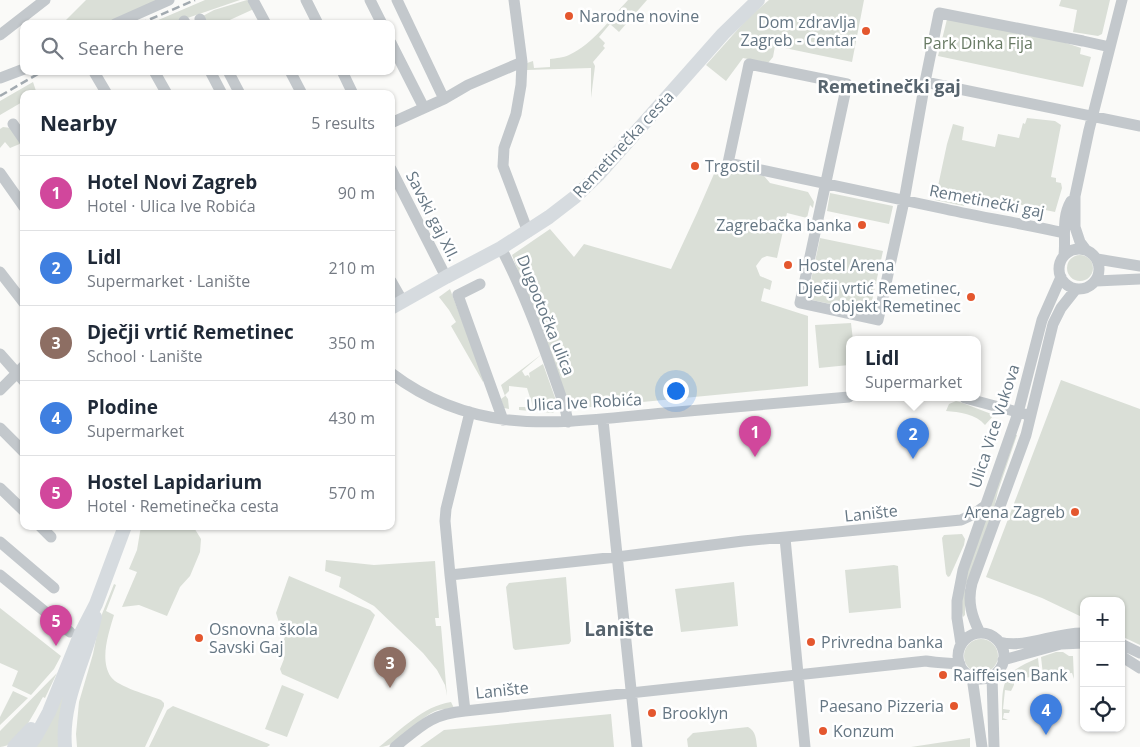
<!DOCTYPE html>
<html lang="en">
<head>
<meta charset="utf-8">
<style>
	body { margin:0; font-family:"Open Sans",sans-serif; background:#f6f6f7; color:#1f2937 }
	.controls { position:absolute; right:15px; bottom:15px; display:grid; overflow:hidden; border-radius:10px; box-shadow:0 1px 4px #0004 }
	.controls button { width:45px; height:45px; display:grid; place-items:center; padding:0; border:0; border-bottom:1px solid #e0e1e3; background:#fff; color:#1f2937; font:25px sans-serif }
	.you { position:absolute; left:675px; top:390px; width:18px; height:18px; margin:-12px; border:4px solid #fff; border-radius:50%; background:#1a73e8; box-shadow:0 0 0 8px #1a73e833 }
	.badge { display:grid; place-items:center; width:32px; height:32px; border-radius:50%; background:#111827; color:#fff; font-size:16px; font-weight:700 }
	.pin { position:absolute; translate:-50% -41px; filter:drop-shadow(0 1px 2px #0008) }
	.pin::after { content:''; position:absolute; top:26px; width:18px; height:15px; background:inherit; clip-path:polygon(0 0,100% 0,50% 100%) }
	.popup { position:absolute; left:846px; top:336px; width:135px; height:65px; box-sizing:border-box; display:grid; place-content:center; border-radius:10px; background:#fff; filter:drop-shadow(0 1px 4px #0005); font-size:16px; white-space:nowrap; color:#747a83 }
	.popup b { font-size:19px; color:#1f2937 }
	.popup::after { content:''; position:absolute; left:50%; top:100%; margin-left:-10px; border:10px solid transparent; border-top-color:#fff }
	.list { margin:0; padding:0; list-style:none }
	h2 { display:flex; justify-content:space-between; align-items:center; height:65px; margin:0; padding:0 20px; font-size:21px }
	h2 small { font-size:16px; font-weight:400; color:#747a83 }
	.list li { display:grid; grid-template-columns:32px 1fr auto; gap:15px; align-items:center; box-sizing:border-box; height:75px; padding:0 20px; border-top:1px solid #e0e1e3 }
	.list b { display:block; font-size:19px; white-space:nowrap }
	.list p { margin:0; font-size:16px; white-space:nowrap; color:#747a83 }
	.list em { font-size:16px; font-style:normal; color:#747a83 }
	.icon { flex:none; width:28px; height:28px; fill:none; stroke:currentColor; stroke-width:2; stroke-linecap:round; stroke-linejoin:round }
	.map { position:relative; flex:none; width:1140px; height:747px; overflow:hidden }
	.search { position:absolute; background:#fff; box-shadow:0 1px 4px #0004; left:20px; top:20px; width:375px; height:55px; display:flex; align-items:center; gap:12px; box-sizing:border-box; padding:0 18px; border-radius:10px; color:#747a83; font-size:19px }
	.panel { position:absolute; background:#fff; box-shadow:0 1px 4px #0004; left:20px; top:90px; width:375px; height:440px; border-radius:10px }
	.map>svg:first-child { display:block }
</style>
</head>
<body>
<div class="map">
<svg width="1140" height="747" viewBox="0 0 1140 747">
	<rect width="100%" height="100%" fill="#fafaf8"/>
	<path fill="#dadfd7" d="M86,0H162L109,24H62Z
		M205,0H240L170,24H149Z
		M247,0L256,8L221,24H205L201,17L214,10Z
		M628,0H647L619,32L610,24L599,37L605,43L603,46L605,48L593,62L595,66L591,98V68L527,70V63L533,61L534,68L550,67V59C556,58 563,58 569,55C593,44 610,19 628,0Z
		M769,0H864L852,62L775,46L773,57L768,63L743,58L726,81L706,65L748,18Z
		M1061,0H1110L1102,34L1098,36L1073,32L1077,10L1059,6Z
		M948,15L1060,41L1081,48L1080,54L1091,57L1083,87L938,56Z
		M33,82L37,94H24V101L0,115V101Z
		M1027,118L1055,121L1061,125L1051,177L1056,178V182L1061,183L1062,188L1055,212L970,194L968,200H965L964,206L935,200L947,144L953,124L964,127L962,140L995,147L998,134L1019,138L1023,123L1025,124Z
		M3,127L11,128L22,143L10,148L5,142L0,148V129Z
		M717,167L764,176L770,183L808,192L814,202L813,208L810,205L807,218L787,213L777,258L767,256L762,258L756,266L760,276L772,281L770,290L764,288L761,301L808,316V386L570,409L512,255L550,229L574,257L584,244L671,269L697,213Z
		M830,193L893,206L889,224L827,211Z
		M820,238L883,251L870,310L868,312L807,299Z
		M1067 268a13 13 0 1 1 26 0a13 13 0 1 1-26 0Z
		M450,289L484,379L483,382L451,326L456,322L449,310L439,297Z
		M851,323L853,340H849V365L819,368L815,325Z
		M542,354L522,371L525,376L528,375L530,378L529,373L543,364L558,406L553,413L519,410V407H533L527,388L509,386V391L505,395L508,399L509,409L504,408L501,399L505,396L501,385Z
		M1061,380L1140,409V645L1121,636V601H1084V618L1042,598L986,577Z
		M956,401L960,402L994,415L985,425C976,414 959,412 946,411L949,404Z
		M1015,435H1017L998,491L994,508L965,588V615L963,617L961,608L966,576Z
		M141,526H193L201,539L200,552L190,576L180,587L167,616L139,605L122,607L137,572L129,569L137,550Z
		M962,534L965,539L964,545L950,576L948,577L946,574L942,538L944,535Z
		M326,560L374,565L435,561L439,618H435L436,626H441L447,696L445,685L437,670L423,653L374,606L339,587L341,577L325,571Z
		M894,565L898,566L901,608L849,613L845,570Z
		M289,576L370,610L375,615L338,699L282,674L280,669L284,659L280,650L286,634L282,632L276,613Z
		M566,577L571,641L569,644L515,650L513,648L506,587L509,583Z
		M734,582L738,626L681,632L675,589Z
		M114,584L116,585L106,611L114,615C109,632 99,660 111,677C118,687 149,695 161,700L164,703V706L145,747H77L76,734L79,702L93,654L100,619Z
		M0,608L61,656L54,669L31,695L12,686L18,671L0,663Z
		M964 656a17 17 0 1 1 34 0a17 17 0 1 1-34 0Z
		M1056,652H1063L1069,656H1073L1074,679L1072,673L1043,675L1041,657Z
		M77,657L60,747H34Z
		M1038,658L1040,676L1014,679V685L1011,691L1005,690L1003,709L1010,710L1009,713H1004L1003,718L1008,720H1002C1002,682 1001,673 1038,658Z
		M57,673L45,698L43,697C35,711 18,747 0,747V731Z
		M282,685L304,694L287,737L265,729Z
		M13,691L28,698L0,725V717Z
		M451,702L454,708C449,709 443,709 438,710C417,717 401,747 379,747C401,730 423,706 451,702Z
		M173,706L269,744L270,745L267,747H149L167,710Z
		M611,714L614,747H420L444,730Z
		M748,727C756,731 756,739 757,747H688L687,739L693,733Z
		M970,738V747H911Z"/>
	<g fill="none" stroke-linecap="round" stroke-linejoin="round">
		<path stroke="#c3c8cc" stroke-width="11" d="M253,0L266,24
			M306,0L318,24
			M370,0L382,24
			M397,0L444,99
			M514,0L522,62L521,85L516,114L504,148L503,166L528,232
			M200,19L202,24
			M184,21L186,24
			M115,24L169,0
			M0,35L45,0
			M391,43L424,108
			M154,71L167,94
			M210,71L222,94
			M228,71L240,94
			M290,71L302,94
			M342,71L353,94
			M94,72L107,94
			M0,78L24,69
			M925,82L1140,126
			M391,123L444,99L468,85L522,62
			M13,124L24,140
			M391,169L446,277
			M0,173L24,207
			M1064,233C1025,224 985,218 945,209C872,194 800,178 728,163L748,69L749,64L847,84L800,303L878,320L904,201L925,82L939,13L1083,41L1110,47
			M501,248C528,300 546,353 565,408L568,422
			M1059 269a20 20 0 1 1 40 0a20 20 0 1 1-40 0Z
			M1086,250L1080,242L1075,227V196L1089,130L1122,0
			M1064,255C1066,237 1061,218 1071,201
			M1097,259L1140,266
			M0,272L24,303
			M391,281L403,302
			M1096,281L1140,279
			M480,284L458,295L503,420
			M0,354L24,381
			M391,373C478,439 564,422 664,413C726,408 788,402 849,397
			M0,390L24,366
			M965,398L1025,414
			M603,420L637,747
			M0,428L24,452
			M0,488L24,511
			M40,526L51,537
			M785,538L805,747
			M0,542L54,588
			M0,575L70,632
			M450,575L445,521L446,509L470,412
			M980,633C972,617 967,602 972,583L1026,435L1053,324L1061,308L1076,289
			M958 656a23 23 0 1 1 46 0a23 23 0 1 1-46 0Z
			M999,642C1027,649 1055,632 1084,633
			M961,644L957,618V601L963,570L1018,413L1042,320L1061,277
			M1121,644L1140,653
			M1121,656L1140,668
			M1003,660L1061,644L1084,643
			M960,664C948,663 937,663 926,661L465,711L450,575L617,557L743,541L961,520L974,514L985,506
			M992,676L994,747
			M972,677L982,747
			M395,747C421,726 431,714 465,711"/>
		<path stroke="#d6dbdf" stroke-width="14" d="M391,308L446,277L501,248L549,217L575,197L598,175L723,34L758,0
			M14,747L31,729
			M28,747L36,736L49,712L81,633L96,604L125,526
			M65,747C61,700 85,662 95,617"/>
		<path stroke="#a2aab0" stroke-width="2.5" stroke-dasharray="8 4" stroke-linecap="butt" d="M139,24L195,0
			M0,96L43,71"/>
	</g>
	<g fill="#e4572e" stroke="#fff" stroke-width="2">
		<circle cx="569" cy="16" r="5"/>
		<circle cx="866" cy="31" r="5"/>
		<circle cx="695" cy="166" r="5"/>
		<circle cx="862" cy="225" r="5"/>
		<circle cx="788" cy="265" r="5"/>
		<circle cx="971" cy="297" r="5"/>
		<circle cx="1075" cy="512" r="5"/>
		<circle cx="199" cy="638" r="5"/>
		<circle cx="811" cy="642" r="5"/>
		<circle cx="943" cy="675" r="5"/>
		<circle cx="954" cy="706" r="5"/>
		<circle cx="652" cy="713" r="5"/>
		<circle cx="823" cy="731" r="5"/>
	</g>
	<g text-anchor="middle" stroke-width="5" stroke-linejoin="round" paint-order="stroke">
		<g font-size="16" fill="#657683" stroke="#fff" text-anchor="start">
			<text x="579" y="22">Narodne novine</text>
			<text x="856" y="28" text-anchor="end">Dom zdravlja<tspan x="856" dy="18">Zagreb - Centar</tspan></text>
			<text x="705" y="172">Trgostil</text>
			<text x="852" y="231" text-anchor="end">Zagrebačka banka</text>
			<text x="798" y="271">Hostel Arena</text>
			<text x="961" y="294" text-anchor="end">Dječji vrtić Remetinec,<tspan x="961" dy="18">objekt Remetinec</tspan></text>
			<text x="1065" y="518" text-anchor="end">Arena Zagreb</text>
			<text x="209" y="635">Osnovna škola<tspan x="209" dy="18">Savski Gaj</tspan></text>
			<text x="821" y="648">Privredna banka</text>
			<text x="953" y="681">Raiffeisen Bank</text>
			<text x="944" y="712" text-anchor="end">Paesano Pizzeria</text>
			<text x="662" y="719">Brooklyn</text>
			<text x="833" y="737">Konzum</text>
		</g>
		<g font-size="16" fill="#687a64" stroke="#fff">
			<text x="978" y="49">Park Dinka Fija</text>
		</g>
		<g font-size="16" fill="#657683" stroke="#fff">
			<text transform="translate(623 144) rotate(-47)" y="6">Remetinečka cesta</text>
			<text transform="translate(987 201) rotate(11)" y="6">Remetinečki gaj</text>
			<text transform="translate(433 216) rotate(63)" y="6">Savski gaj XII.</text>
			<text transform="translate(546 315) rotate(68)" y="6">Dugootočka ulica</text>
			<text transform="translate(584 402) rotate(-3)" y="6">Ulica Ive Robića</text>
			<text transform="translate(994 426) rotate(-72)" y="6">Ulica Vice Vukova</text>
			<text transform="translate(871 513) rotate(-6)" y="6">Lanište</text>
			<text transform="translate(502 690) rotate(-6)" y="6">Lanište</text>
		</g>
		<g font-size="18" font-weight="bold" fill="#57646e" stroke="#fff">
			<text x="889" y="93">Remetinečki gaj</text>
		</g>
		<g font-size="19" font-weight="bold" fill="#57646e" stroke="#fff">
			<text x="619" y="636">Lanište</text>
		</g>
	</g>
</svg>
<div class="controls">
<button>+</button>
<button>−</button>
<button><svg class="icon" aria-label="locate" viewBox="0 0 24 24"><circle cx="12" cy="12" r="6"/><path d="M12 2v4M12 18v4M2 12h4M18 12h4"/></svg></button>
</div>
<div class="you"></div>
<div class="pin badge" style="left:755px;top:457px;background:#d1479c">1</div>
<div class="pin badge" style="left:913px;top:459px;background:#3f7fe0">2</div>
<div class="popup"><b>Lidl</b>Supermarket</div>
<div class="pin badge" style="left:390px;top:688px;background:#8d6e63">3</div>
<div class="pin badge" style="left:1046px;top:735px;background:#3f7fe0">4</div>
<div class="pin badge" style="left:56px;top:646px;background:#d1479c">5</div>
<div class="search"><svg class="icon" aria-label="search" viewBox="0 0 24 24"><circle cx="10" cy="10" r="6"/><path d="M15 15l6 6"/></svg>Search here</div>
<section class="panel">
<h2>Nearby<small>5 results</small></h2>
<ul class="list">
<li><span class="badge" style="background:#d1479c">1</span><div><b>Hotel Novi Zagreb</b><p>Hotel · Ulica Ive Robića</p></div><em>90 m</em></li>
<li><span class="badge" style="background:#3f7fe0">2</span><div><b>Lidl</b><p>Supermarket · Lanište</p></div><em>210 m</em></li>
<li><span class="badge" style="background:#8d6e63">3</span><div><b>Dječji vrtić Remetinec</b><p>School · Lanište</p></div><em>350 m</em></li>
<li><span class="badge" style="background:#3f7fe0">4</span><div><b>Plodine</b><p>Supermarket</p></div><em>430 m</em></li>
<li><span class="badge" style="background:#d1479c">5</span><div><b>Hostel Lapidarium</b><p>Hotel · Remetinečka cesta</p></div><em>570 m</em></li>
</ul>
</section>
</div>
</body>
</html>
